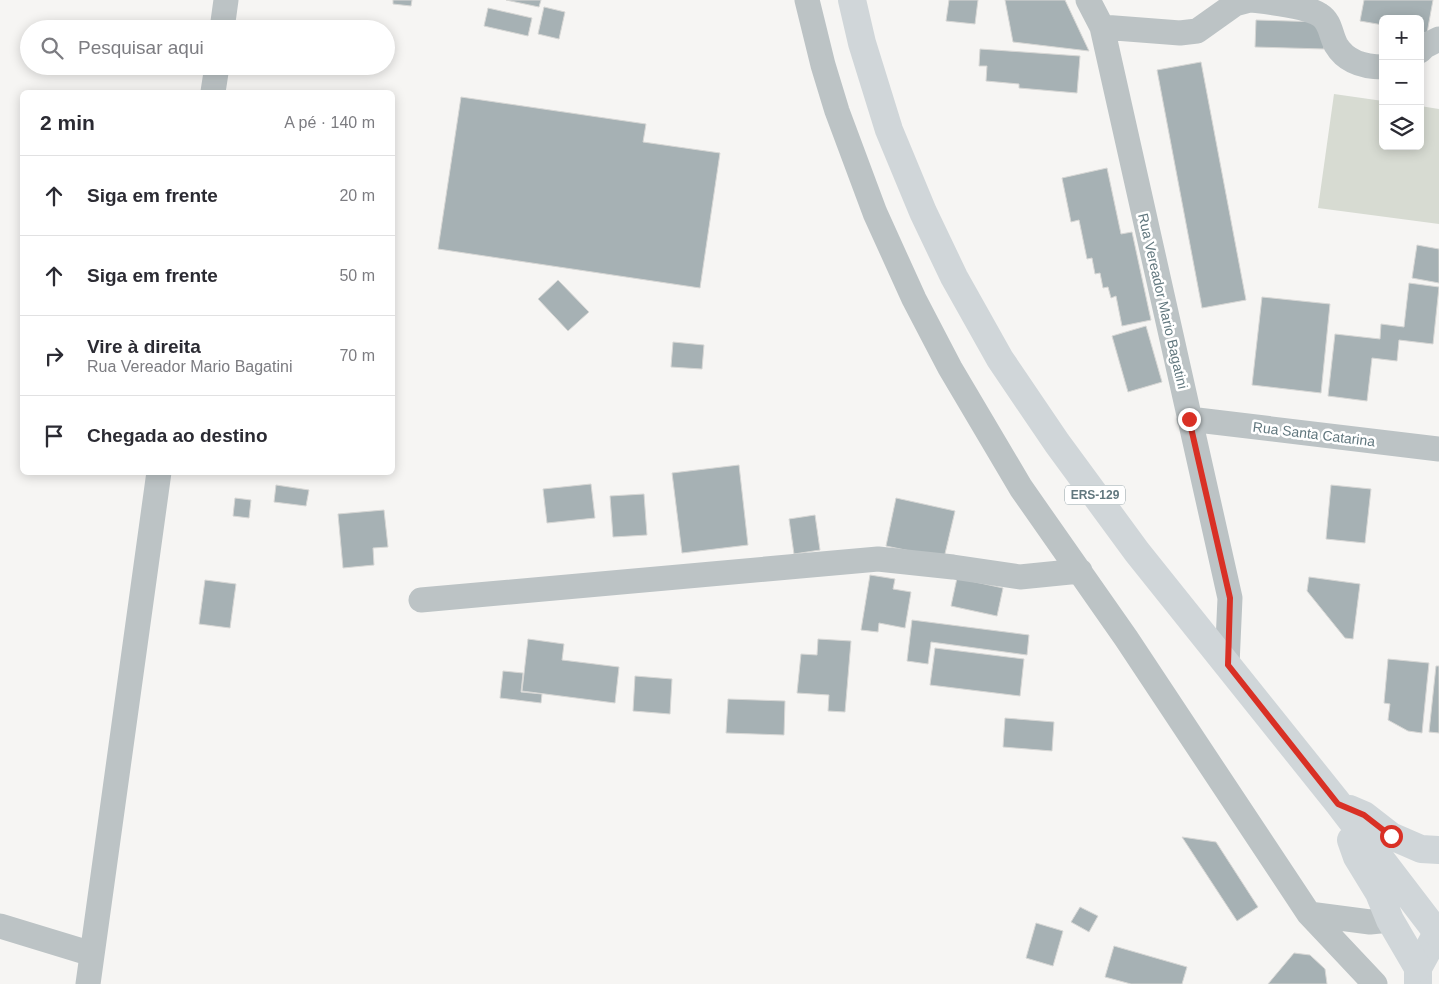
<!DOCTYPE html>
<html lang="pt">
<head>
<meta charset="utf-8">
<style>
	body { margin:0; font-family:Helvetica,sans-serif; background:#f7f7f7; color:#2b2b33 }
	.controls { position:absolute; right:15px; top:15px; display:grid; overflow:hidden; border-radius:8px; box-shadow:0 2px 12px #0003 }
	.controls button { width:45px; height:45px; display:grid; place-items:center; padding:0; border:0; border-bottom:1px solid #e1e1e2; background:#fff; color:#2b2b33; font:25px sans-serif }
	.stop { position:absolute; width:15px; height:15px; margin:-11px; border:4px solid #d93025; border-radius:50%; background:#fff }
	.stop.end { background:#d93025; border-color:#fff; box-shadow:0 1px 5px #0008 }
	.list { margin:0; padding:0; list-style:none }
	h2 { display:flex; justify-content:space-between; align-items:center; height:65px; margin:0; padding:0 20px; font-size:21px }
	h2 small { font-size:16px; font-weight:400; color:#7c7c81 }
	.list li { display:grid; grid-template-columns:32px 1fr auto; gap:15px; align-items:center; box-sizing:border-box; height:80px; padding:0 20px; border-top:1px solid #e1e1e2 }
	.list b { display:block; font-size:19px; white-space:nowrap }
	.list p { margin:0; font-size:16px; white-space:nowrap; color:#7c7c81 }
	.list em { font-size:16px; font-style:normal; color:#7c7c81 }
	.icon { flex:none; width:28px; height:28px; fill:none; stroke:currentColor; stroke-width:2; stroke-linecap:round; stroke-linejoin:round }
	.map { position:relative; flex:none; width:1439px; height:984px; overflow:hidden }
	.search { position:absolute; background:#fff; box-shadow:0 2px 12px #0003; left:20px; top:20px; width:375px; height:55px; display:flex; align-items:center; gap:12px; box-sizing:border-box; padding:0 18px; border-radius:28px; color:#7c7c81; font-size:19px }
	.panel { position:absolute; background:#fff; box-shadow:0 2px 12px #0003; left:20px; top:90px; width:375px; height:385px; border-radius:8px }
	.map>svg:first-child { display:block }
</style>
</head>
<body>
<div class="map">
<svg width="1439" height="984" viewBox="0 0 1439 984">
	<rect width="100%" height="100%" fill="#f6f5f3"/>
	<path fill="#d7dbd2" d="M1334,94L1383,101V146H1420V106L1439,109V224L1318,208Z"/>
	<path fill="#a6b1b4" stroke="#d7d7d5" d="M393,0H412L411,6L393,4Z
		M506,0H541L539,7Z
		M949,0H978L975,24L946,21Z
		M1005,0H1065L1089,51L1013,42Z
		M1364,0H1433L1427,33L1420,32V19H1383V25L1360,21Z
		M544,7L565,12L559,39L538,34Z
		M488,8L532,18L528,36L484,26Z
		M1256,20L1324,22V49L1255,47Z
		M980,49L1080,56L1077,93L1019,88V84L986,81L987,66H979Z
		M1201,62L1246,300L1202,308L1157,70Z
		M461,97L646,124L643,142L720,153L700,288L438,249Z
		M1107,168L1121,234L1132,232L1151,320L1122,326L1116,296L1111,298L1108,287L1103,288L1100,273L1095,274L1092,258L1087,259L1079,220L1071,222L1062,178Z
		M1417,245L1439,249V283L1412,278Z
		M558,280L589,312L568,331L538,299Z
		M1409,283L1439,287L1433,344L1399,340L1397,361L1372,358L1367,401L1328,396L1335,334L1380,339L1381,324L1404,327Z
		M1262,297L1330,304L1321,393L1252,385Z
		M1146,326L1162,382L1128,392L1112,336Z
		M673,342L704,345L702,369L671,367Z
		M739,465L748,545L682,553L672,473Z
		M591,484L595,518L547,523L543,489Z
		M276,485L309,490L306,506L274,502Z
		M1331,485L1371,489L1365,543L1326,539Z
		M644,494L647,535L613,537L610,496Z
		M235,498L251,500L249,518L233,516Z
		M896,498L955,511L944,558L886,546Z
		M384,510L388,547L373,548L374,565L343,568L338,514Z
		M815,515L820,550L794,554L789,519Z
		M870,575L895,579L893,589L911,592L905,628L879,623L878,632L861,630Z
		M1309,577L1360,584L1353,639L1345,638L1307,591Z
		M957,578L1003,588L997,616L951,606Z
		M205,580L236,584L230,628L199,624Z
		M912,620L1029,635L1027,655L931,642L928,664L907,661Z
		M528,639L564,644L562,660L619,667L615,703L522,691Z
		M818,639L851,641L845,712L828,711L829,695L797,693L801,654L817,655Z
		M935,648L1024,659L1020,696L930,685Z
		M1388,659L1429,663L1422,733L1408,731L1388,720L1390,704L1384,703Z
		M1436,666H1439V733L1429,732Z
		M503,671L523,673L521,692L542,694L541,703L500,698Z
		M635,676L672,679L670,714L633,711Z
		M728,699L785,701L784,735L726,733Z
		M1005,718L1054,722L1052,751L1003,747Z
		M1182,837L1216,842L1258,907L1237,921Z
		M1080,907L1098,916L1089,932L1071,922Z
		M1036,923L1063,931L1053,966L1026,958Z
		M1114,946L1187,967L1182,984H1131L1105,977Z
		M1294,953L1310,955L1325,969L1327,984H1268Z"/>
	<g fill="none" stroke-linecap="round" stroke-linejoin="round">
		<path stroke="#bcc3c5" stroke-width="25" d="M807,0L823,65L837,111L875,213L914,299L950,368L1021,488L1126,638L1309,914L1375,984
			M1088,0L1102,27L1230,598L1227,665
			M1252,0C1268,2 1307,6 1320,15C1331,22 1330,34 1336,45C1346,62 1364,67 1383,67
			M1102,27L1180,33L1197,31L1235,4L1250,0
			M222,29L226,0
			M1420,51L1425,46L1439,39
			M213,92L217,66
			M1189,419L1439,449
			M421,600L878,559L953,567L1020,577L1080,571
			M1309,914L1370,922L1390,920
			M0,926L92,954
			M88,984L159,472"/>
		<path stroke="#d0d6d9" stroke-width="28" d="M1418,984V968L1437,933L1439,932"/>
		<path stroke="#d0d6d9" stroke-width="28" d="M852,0L862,43L889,130L923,212L954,277L1000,359L1057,443L1137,552L1338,803L1439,935
			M1350,809L1364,815L1391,836L1421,849L1439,850
			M1351,840L1357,857L1379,893L1390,920L1418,968"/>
	</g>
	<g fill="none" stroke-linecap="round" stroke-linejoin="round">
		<path stroke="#d93025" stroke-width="6" d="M1189,419L1230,598L1228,665L1338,804L1364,815L1391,836"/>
	</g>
	<g text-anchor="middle" stroke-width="5" stroke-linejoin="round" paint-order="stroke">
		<rect fill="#fff" stroke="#90a0a5" stroke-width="1" x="1065" y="485.5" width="60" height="19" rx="4"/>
		<g font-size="12" font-weight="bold" fill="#61777e">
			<text x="1095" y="499">ERS-129</text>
		</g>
		<g font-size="14" fill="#61777e" stroke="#fff">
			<text transform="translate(1163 301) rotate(77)" y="5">Rua Vereador Mario Bagatini</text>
			<text transform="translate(1314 434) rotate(7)" y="5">Rua Santa Catarina</text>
		</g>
	</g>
</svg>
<div class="controls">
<button>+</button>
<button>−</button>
<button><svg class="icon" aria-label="layers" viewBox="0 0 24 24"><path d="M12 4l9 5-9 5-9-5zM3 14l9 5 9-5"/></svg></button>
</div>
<div class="stop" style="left:1391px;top:836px"></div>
<div class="stop end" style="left:1189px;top:419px"></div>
<div class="search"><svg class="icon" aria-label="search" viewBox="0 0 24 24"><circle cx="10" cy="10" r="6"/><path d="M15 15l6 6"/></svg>Pesquisar aqui</div>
<section class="panel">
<h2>2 min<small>A pé · 140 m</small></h2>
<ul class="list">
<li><svg class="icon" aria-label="ahead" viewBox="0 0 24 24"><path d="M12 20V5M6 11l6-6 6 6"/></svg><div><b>Siga em frente</b></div><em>20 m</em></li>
<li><svg class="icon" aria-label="ahead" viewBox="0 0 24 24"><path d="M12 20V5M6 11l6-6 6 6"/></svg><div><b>Siga em frente</b></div><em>50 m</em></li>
<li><svg class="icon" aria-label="right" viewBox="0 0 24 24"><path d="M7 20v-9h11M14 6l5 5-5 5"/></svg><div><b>Vire à direita</b><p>Rua Vereador Mario Bagatini</p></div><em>70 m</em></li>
<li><svg class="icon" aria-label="arrive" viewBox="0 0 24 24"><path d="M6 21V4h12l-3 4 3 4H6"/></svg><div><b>Chegada ao destino</b></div></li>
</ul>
</section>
</div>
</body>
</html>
